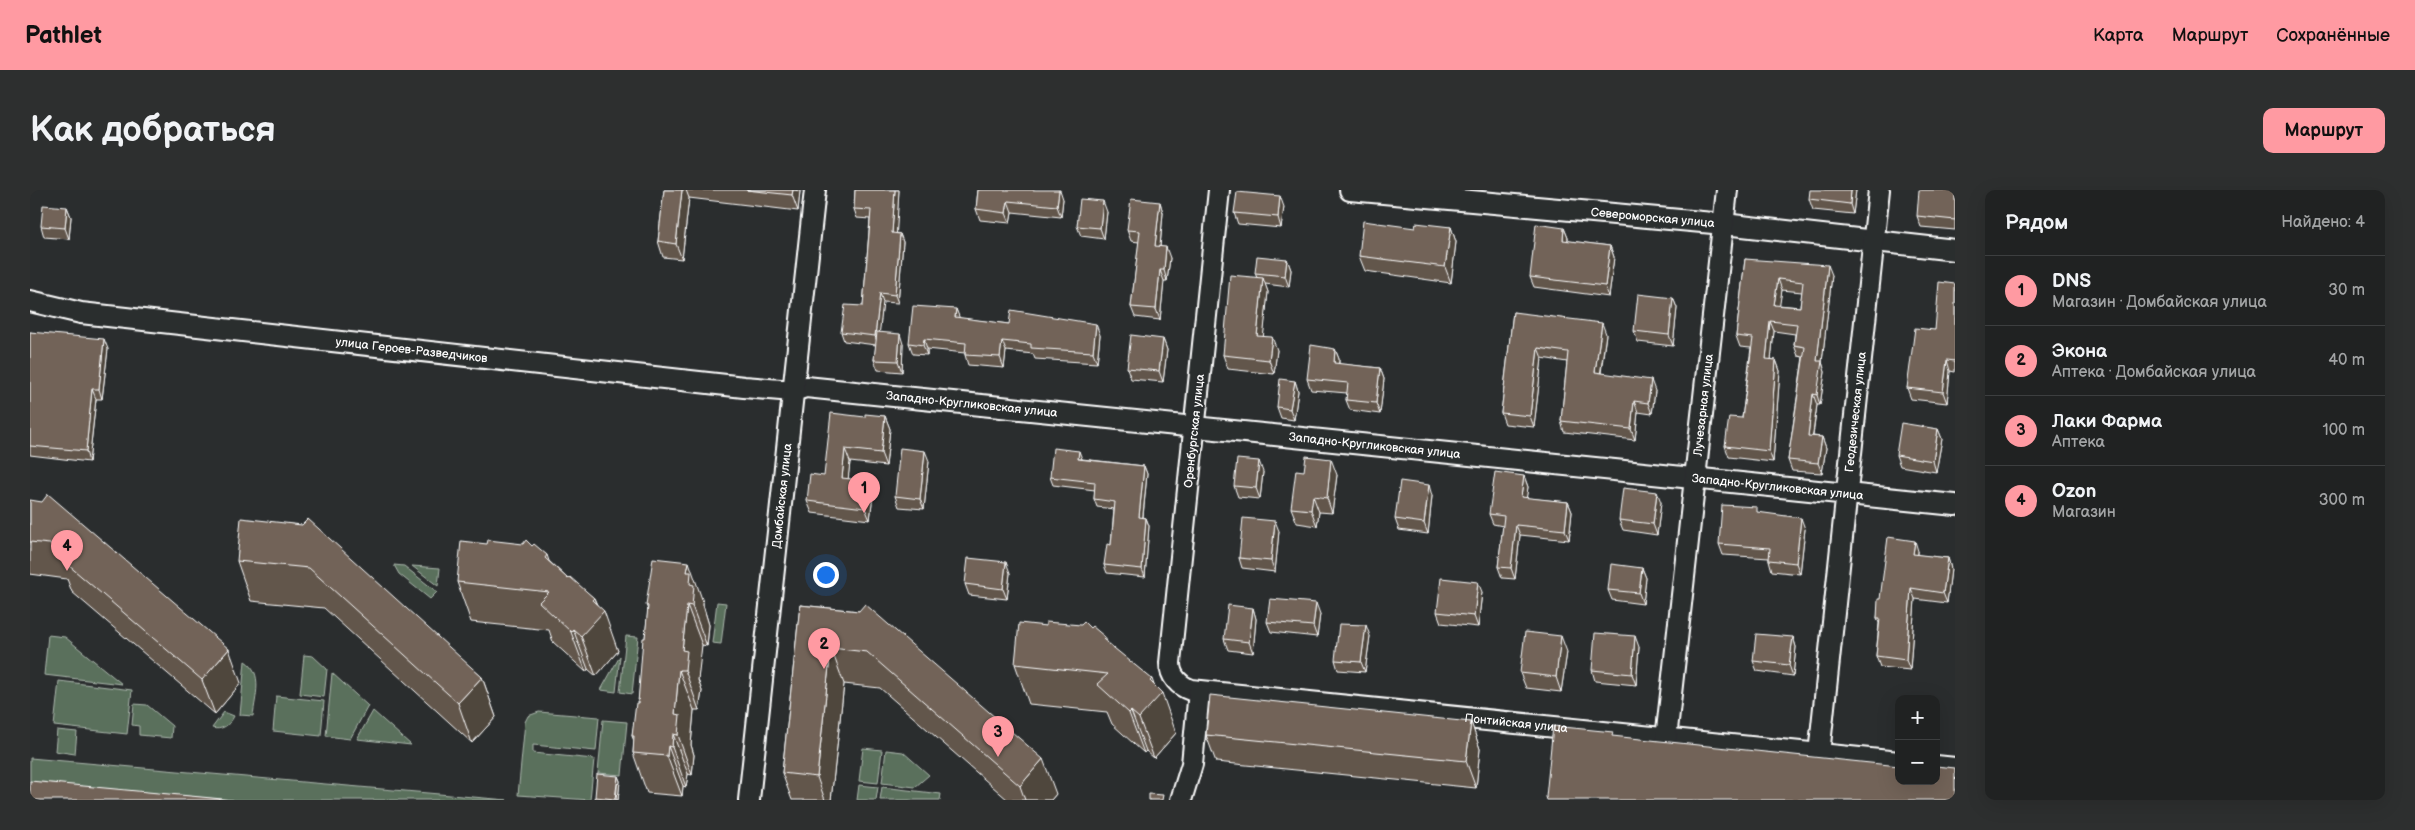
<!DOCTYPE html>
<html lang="ru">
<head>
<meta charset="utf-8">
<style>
	body { margin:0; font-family:"Balsamiq Sans",sans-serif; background:#2d2f2f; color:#f1f3f6 }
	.controls { position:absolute; right:15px; bottom:15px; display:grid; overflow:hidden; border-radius:10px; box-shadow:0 5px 20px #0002 }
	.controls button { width:45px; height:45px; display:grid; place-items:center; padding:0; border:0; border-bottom:1px solid #3d3f40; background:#202222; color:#f1f3f6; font:25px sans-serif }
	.you { position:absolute; left:795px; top:384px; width:18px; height:18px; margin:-12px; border:4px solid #fff; border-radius:50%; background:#1a73e8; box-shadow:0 0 0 8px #1a73e833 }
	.badge { display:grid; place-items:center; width:32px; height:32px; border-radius:50%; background:#ff9aa2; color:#111; font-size:16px; font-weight:700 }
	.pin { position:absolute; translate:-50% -41px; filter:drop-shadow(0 1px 2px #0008) }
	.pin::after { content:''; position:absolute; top:26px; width:18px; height:15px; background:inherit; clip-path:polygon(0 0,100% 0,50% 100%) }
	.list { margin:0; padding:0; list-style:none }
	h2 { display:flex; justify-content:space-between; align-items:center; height:65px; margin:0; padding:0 20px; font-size:21px }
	h2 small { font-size:16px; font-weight:400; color:#a2a4a5 }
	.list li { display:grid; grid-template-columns:32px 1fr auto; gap:15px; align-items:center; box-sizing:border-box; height:70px; padding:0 20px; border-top:1px solid #3d3f40 }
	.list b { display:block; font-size:19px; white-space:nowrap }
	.list p { margin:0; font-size:16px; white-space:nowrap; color:#a2a4a5 }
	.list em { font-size:16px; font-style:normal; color:#a2a4a5 }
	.map { position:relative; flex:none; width:1925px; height:610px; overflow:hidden; border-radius:10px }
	header { display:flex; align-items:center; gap:30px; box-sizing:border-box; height:70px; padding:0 25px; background:#ff9aa2; color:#111 }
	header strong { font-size:24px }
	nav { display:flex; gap:28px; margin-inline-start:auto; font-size:18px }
	.intro { display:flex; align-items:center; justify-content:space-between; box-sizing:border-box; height:120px; padding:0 30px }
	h1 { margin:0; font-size:35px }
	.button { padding:12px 22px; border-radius:10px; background:#ff9aa2; color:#111; font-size:18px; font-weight:700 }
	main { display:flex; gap:30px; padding:0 30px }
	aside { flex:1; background:#202222; border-radius:10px; box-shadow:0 5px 20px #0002 }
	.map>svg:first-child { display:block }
</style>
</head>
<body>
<header>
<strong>Pathlet</strong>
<nav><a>Карта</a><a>Маршрут</a><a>Сохранённые</a></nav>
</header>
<div class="intro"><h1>Как добраться</h1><a class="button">Маршрут</a></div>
<main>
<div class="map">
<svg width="1925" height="610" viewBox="0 0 1925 610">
	<rect width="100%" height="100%" fill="#2a2d2e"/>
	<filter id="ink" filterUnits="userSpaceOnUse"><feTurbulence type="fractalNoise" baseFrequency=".02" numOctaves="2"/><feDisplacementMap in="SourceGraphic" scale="10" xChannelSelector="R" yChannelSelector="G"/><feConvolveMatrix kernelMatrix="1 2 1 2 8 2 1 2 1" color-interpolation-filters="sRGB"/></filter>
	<g filter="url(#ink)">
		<path fill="#5a705c" stroke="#acb8ae" d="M364,375L374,376L407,402L400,409L369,384Z
			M382,376L410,378L408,396Z
			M687,412L696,413L691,454L682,453Z
			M18,445L35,447L92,494L14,485Z
			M596,446L608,447L602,504L590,502Z
			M274,465L283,466L297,479L294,507L270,504Z
			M590,466L586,502L571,500Z
			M215,471C234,483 225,507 223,526L210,525Z
			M302,483L338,516L320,549L296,546Z
			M29,491L102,500L97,544L24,536Z
			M246,506L294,511L291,546L243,541Z
			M104,514L117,515L142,536L141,548L109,545V536L102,535Z
			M343,521L381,555L327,549Z
			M194,522L204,526C200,535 191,541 182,538Z
			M509,522L569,527L566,561L503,555V563L564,569L560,610L488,605L495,532L498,526Z
			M573,530L597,532L592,585L568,583Z
			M27,540L47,542L45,564L25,561Z
			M833,558L852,560L848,593L829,591Z
			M856,560L873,562L899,585L885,597L852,593Z
			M0,568L477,610H200L0,592Z
			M829,595L848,597L846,610H827Z
			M852,597L911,604L910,610H850Z"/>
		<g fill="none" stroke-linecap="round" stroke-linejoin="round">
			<defs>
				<g id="minor">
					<path id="s1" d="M1189,0L1140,473C1140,486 1149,496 1161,500L1869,572"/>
					<path id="s2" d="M1320,0L1694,34L1925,60"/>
					<path id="s3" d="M0,111L51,123L714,197L763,201L776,197L1925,315"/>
					<path id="s4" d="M1636,549L1697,0"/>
					<path id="s5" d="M1789,564L1849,0"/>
					<path d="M1906,576L1925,578"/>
					<path id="s6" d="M719,610L785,0"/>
					<path d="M1151,610L1162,574L1169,501"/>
				</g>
			</defs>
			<use href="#minor" stroke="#fff" stroke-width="24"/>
			<use href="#minor" stroke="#2a2d2e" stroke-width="20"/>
		</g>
		<path fill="#62564c" stroke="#fff" fill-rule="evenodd" d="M634,0H770V1L768,21L659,8L652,69L633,67L628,51Z
			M825,0H869L866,43L870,44L873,52L868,113L853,112L849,142L873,154L872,182L848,180L844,170L846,155L814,151L811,142L833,116L836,79L840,29L827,28L824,19Z
			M948,0L1033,9L1031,27L982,22L980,33L950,30L946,19Z
			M1826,0L1823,24L1783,20L1779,9Z
			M1925,0V40L1891,37L1887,26Z
			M1130,12L1133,23L1130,57L1140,68L1137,91H1134L1130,130L1105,127L1101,117L1109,52L1101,51L1097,40Z
			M37,17L41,27L39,49L14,47L11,36Z
			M1254,17L1251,38L1208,34L1204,23Z
			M1077,22L1074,49L1051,46L1047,36Z
			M1421,37L1426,52L1421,93L1335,81L1329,66L1385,38Z
			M1534,38L1538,48V51L1580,56L1584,67L1579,107L1504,97L1500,87Z
			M1257,69L1261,80L1259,97L1235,94L1238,102L1233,146L1247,160L1244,184L1198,179L1193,165L1227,88L1225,83Z
			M1715,69L1802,85L1792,172L1795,182L1790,215H1787L1783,246L1792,247L1796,258L1792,283L1762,281L1758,270L1773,167L1768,166L1764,155L1765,144L1744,141L1741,170H1746L1750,181L1743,272L1699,267L1695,256L1712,228L1721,158L1710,157L1706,146ZM1752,100L1772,102L1770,117L1749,115Z
			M1925,94V182L1920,181L1917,213L1881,209L1877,198L1905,140Z
			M1643,108L1647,118L1643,156L1608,152L1604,141Z
			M926,119L929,128L1070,145L1067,173L1005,169L1003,164L976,161L974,178L938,175L935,165V163L897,159V165L883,164L879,153Z
			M1483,122L1576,144L1571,183L1625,201L1622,224L1608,222L1605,250L1534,242L1531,231L1537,172L1512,168L1504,237L1475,234L1471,223Z
			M0,142L78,159L72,209H66L59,272L0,265Z
			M1133,149L1137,160L1133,192L1101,189L1097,178Z
			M1305,159L1309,169V174L1350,178L1354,189L1350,224L1320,220L1316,210L1317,203L1281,200L1277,189Z
			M1265,191L1268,201L1264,230L1251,228L1247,217Z
			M855,226L860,239L856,276L820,272L818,288L843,304L840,330L782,323L777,311L835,227Z
			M1908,239L1912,249L1906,282L1870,276L1866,265Z
			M1052,269L1114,276L1117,284L1113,327L1116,328L1119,336L1115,387L1077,383L1074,375L1081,355L1084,319L1067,317L1064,309L1065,300L1023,295L1020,287Z
			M899,271L894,319L869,317L865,306Z
			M1233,282L1230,309L1208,307L1204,296Z
			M1307,285L1302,323L1289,322L1287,336L1267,333L1261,318Z
			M1494,286L1498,297L1496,308L1538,312L1542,322L1539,350L1490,345L1485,389L1472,388L1468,377L1473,336L1463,334L1459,324Z
			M1402,306L1398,344L1369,340L1365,329Z
			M0,310L211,493L185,524L42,402L37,389L0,384Z
			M1631,312L1627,345L1593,340L1589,330Z
			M1729,323L1775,339L1770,384L1742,381L1739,370V368L1693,365L1689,354Z
			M272,335L452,487L466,527L442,553L294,418L221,411L207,371Z
			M1249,341L1245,382L1212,378L1209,368Z
			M457,354L502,356L517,365L519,371L538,389L564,408L588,461L566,486L558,479L556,482L523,452L519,440L441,432L427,392Z
			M1888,361V365L1918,368L1921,379L1917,413L1885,409L1880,480L1850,477L1846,466L1849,433L1847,428L1850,409Z
			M1612,378L1616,388L1613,414L1582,410L1578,400Z
			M980,383L977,409L939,405L935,394Z
			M1452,402L1448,437L1411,433L1407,422Z
			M673,412V415L679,435L677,456L672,455L670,466L668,490L672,501L669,520H664L661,555L664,565L662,585L658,584L656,597L653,596L652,606L617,603L603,563L604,551L602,546L608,513L618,420L616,415Z
			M770,415L829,421L1026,604L1021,610H978L850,498L814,494L801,610H762L752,583Z
			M1223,418L1226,429L1223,463L1198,460L1194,449Z
			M1290,424L1287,447L1241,442L1237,432Z
			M1016,436L1060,438L1075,447L1077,452L1124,495L1146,543L1124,568L1116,561L1114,563L1082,534L1077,522L999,514L985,474Z
			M1340,446L1335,482L1308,480L1305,470Z
			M1763,447L1766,457L1763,486L1727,481L1723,471Z
			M1609,457L1606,495L1565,491L1562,480Z
			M1537,462L1531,502L1496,498L1490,483Z
			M1441,532L1450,559L1446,598L1186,572L1176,545Z
			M588,586L590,591L588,610H566L565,607Z"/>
		<path fill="#50463e" stroke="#fff" d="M652,0H656L659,8L652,69L646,54Z
			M763,0L770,1L768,21L762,5Z
			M865,0H869L866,52L862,43Z
			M1029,0H1030L1033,9L1031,27L1027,16Z
			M1821,0H1826L1823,24L1820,14Z
			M1250,6L1254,17L1251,38L1248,27Z
			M978,11L982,22L980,33L976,23Z
			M1073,11L1077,22L1074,49L1070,38Z
			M1130,12L1133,23L1129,67L1125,56Z
			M37,17L41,27L39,49L35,38Z
			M1421,37L1426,52L1421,93L1415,77Z
			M1534,38L1538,48L1536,61L1533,50Z
			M870,44L873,52L868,113L865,105Z
			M1580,56L1584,67L1579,107L1575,96Z
			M1136,57L1140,68L1137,91L1134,80Z
			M1257,69L1261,80L1259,97L1255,86Z
			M1798,75L1802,85L1792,172L1795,182L1790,215L1787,205V171Z
			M1130,80L1134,91L1130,130L1126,119Z
			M1233,88L1238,102L1232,159L1227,146Z
			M1748,89L1752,100L1748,126L1744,115Z
			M850,103L853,112L848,155L845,146Z
			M1643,108L1647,118L1643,156L1639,145Z
			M926,119L930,129L925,127Z
			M1740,131L1744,141L1740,180L1736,169Z
			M1572,133L1576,144L1569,193L1565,182Z
			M1066,134L1070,145L1067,173L1063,162Z
			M870,144L873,154L872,182L868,171Z
			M1242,147L1247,160L1244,184L1239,170Z
			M74,149L78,159L72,209L69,199Z
			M894,149L897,159V165L893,155Z
			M1133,149L1137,160L1133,192L1129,181Z
			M972,151L976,161L974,178L970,167Z
			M1508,158L1512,168L1504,237L1500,226Z
			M1305,159L1309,169L1308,184L1304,173Z
			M1746,170L1750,181L1743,272L1739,261Z
			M1917,170L1920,181L1917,213L1913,202Z
			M1350,178L1354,189L1350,224L1346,213Z
			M1621,190L1625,201L1622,224L1618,213Z
			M1265,191L1268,201L1264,230L1260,219Z
			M62,199L66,209L59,272L56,261Z
			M1783,204L1787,215L1781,257L1778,246Z
			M1604,211L1608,222L1605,250L1601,239Z
			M855,226L860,239L856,276L851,263Z
			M1908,239L1912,249L1906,282L1903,271Z
			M1792,247L1796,258L1792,283L1788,273Z
			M815,259L820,272L817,300L812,288Z
			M895,261L899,271L894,319L890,309Z
			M1049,261L1052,269H1048Z
			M1301,269L1307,285L1302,323L1297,308Z
			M1229,271L1233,282L1230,309L1226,298Z
			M1114,276L1117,284L1112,335L1109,327Z
			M1494,286L1498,297L1495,318L1491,307Z
			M838,291L843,304L840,330L835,318Z
			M1399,295L1402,306L1398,344L1394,333Z
			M1627,302L1631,312L1627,345L1623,334Z
			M1283,306L1289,322L1287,336L1281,320Z
			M1538,312L1542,322L1539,350L1535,340Z
			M1116,328L1119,336L1115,387L1112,379Z
			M1771,328L1775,339L1770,384L1766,373Z
			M1245,331L1249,341L1245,382L1241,371Z
			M1486,335L1490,345L1485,389L1481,378Z
			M1885,351L1888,361L1887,375L1883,364Z
			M1918,368L1921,379L1917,413L1913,403Z
			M659,372L673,412V415L679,435L677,456L662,416L657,382Z
			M976,372L980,383L977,409L973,399Z
			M1612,378L1616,388L1613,414L1609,403Z
			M1448,392L1452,402L1448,437L1444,426Z
			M1881,398L1885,409L1880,480L1876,470Z
			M564,408L570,425L574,421L588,461L566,486L551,446L562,410Z
			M1286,413L1290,424L1287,447L1283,436Z
			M657,415L672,455L668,490L672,501L669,520L655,480L652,460Z
			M1223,418L1226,429L1223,463L1219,452Z
			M1336,435L1340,446L1335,482L1331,472Z
			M543,439L558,479L556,482L541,442Z
			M1531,446L1537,462L1531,502L1526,487Z
			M1605,446L1609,457L1606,495L1602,484Z
			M1763,447L1766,457L1763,486L1759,475Z
			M801,458L814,494L801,610H795L787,587Z
			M199,459L211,493L185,524L172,490Z
			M649,480L664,520L661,555L664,565L662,585L648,545L645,524Z
			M452,487L466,527L442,553L428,513Z
			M1122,489L1128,507L1132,503L1146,543L1124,568L1109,528L1120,491Z
			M1101,521L1116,561L1114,563L1099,523Z
			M1441,532L1450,559L1446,598L1436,571Z
			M643,544L658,584L656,597L642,557Z
			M638,556L653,596L652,606L637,566Z
			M1013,569L1026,604L1021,610H995L990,596Z
			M588,586L590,591L588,610H586Z"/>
		<path fill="#726458" stroke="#fff" fill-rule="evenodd" d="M634,0H652L646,54L628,51Z
			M716,0H763L762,5Z
			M825,0H865L862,43L870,44L865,105L850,103L845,146L811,142L815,115L833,116L836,79L841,20L824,19Z
			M948,0H1029L1027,16L978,11L976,23L946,19Z
			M1780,0H1821L1820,14L1779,9Z
			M1889,0H1925V30L1887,26Z
			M1207,2L1250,6L1248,27L1204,23Z
			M1050,9L1073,11L1070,38L1047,36Z
			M1101,9L1130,12L1125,56L1136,57L1134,80H1130L1126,119L1101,117L1110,41L1097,40Z
			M13,15L37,17L35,38L11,36Z
			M1333,31L1385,38L1386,33L1421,37L1415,77L1329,66Z
			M1506,34L1534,38L1533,50L1580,56L1575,96L1500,87Z
			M1227,66L1257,69L1255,86L1225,83Z
			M1715,69L1798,75L1787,171H1792L1787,205L1783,204L1778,246L1792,247L1788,273L1758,270L1775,157L1764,155L1767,134L1740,131L1736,169L1746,170L1739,261L1695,256L1699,227L1712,228L1723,148L1706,146ZM1748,89L1773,92L1770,117L1744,115Z
			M1200,85L1233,88L1227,146L1242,147L1239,170L1193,165Z
			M1909,92L1925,94V171L1917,170L1913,202L1877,198L1885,138L1905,140Z
			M1608,104L1643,108L1639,145L1604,141Z
			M883,116L926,119L925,127L979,134L981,120L1066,134L1063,162L1001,158V154L972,151L970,167L935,165L936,153L894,149L893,155L879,153Z
			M1483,122L1572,133L1565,182L1621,190L1618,213L1604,211L1601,239L1531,231L1538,162L1508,158L1500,226L1471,223Z
			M0,142L74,149L69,199H62L56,261L0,256Z
			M847,142L870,144L868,171L844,170Z
			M1101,145L1133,149L1129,181L1097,178Z
			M1281,155L1305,159L1304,173L1350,178L1346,213L1316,210L1318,193L1277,189Z
			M1250,189L1265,191L1260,219L1247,217Z
			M801,223L835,227V224L855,226L851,263L815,259L812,288L838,291L835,318L777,311L780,284L794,286Z
			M1871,233L1908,239L1903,271L1866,265Z
			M870,258L895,261L890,309L865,306Z
			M1023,258L1049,261L1048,269L1114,276L1109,327L1116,328L1112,379L1074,375L1077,354L1081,355L1085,312L1064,309L1065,292L1020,287Z
			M1276,266L1301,269L1297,308L1283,306L1281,320L1261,318L1266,280L1274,281Z
			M1207,269L1229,271L1226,298L1204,296Z
			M1465,282L1494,286L1491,307L1538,312L1535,340L1486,335L1481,378L1468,377L1474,326L1459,324Z
			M1370,291L1399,295L1394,333L1365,329Z
			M1593,298L1627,302L1623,334L1589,330Z
			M18,304L199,459L172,490L30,368L39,356L0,352V310L12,312Z
			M1692,315L1727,317V322L1771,328L1766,373L1739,370L1740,358L1689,354Z
			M211,328L272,335L278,329L452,487L428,513L279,378L207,371Z
			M1213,328L1245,331L1241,371L1209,368Z
			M1858,347L1885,351L1883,364L1918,368L1913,403L1881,398L1876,470L1846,466L1850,428H1847L1848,409H1850Z
			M458,350L493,354L496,350L502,356L504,354L517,365L515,368L538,389L540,387L564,408L562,410L574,421L551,446L543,439L541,442L509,412L519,402L427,392L431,351L457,354Z
			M623,368L659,372L657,382H661L660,394L664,395L662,416L657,415L656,426L652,460L657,461L655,480H649L645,524L650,525L648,545L643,544L642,557L638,556L637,566L603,563L604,546H602L606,513H608L613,448H615L618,416L616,415Z
			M938,368L976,372L973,399L935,394Z
			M1581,374L1612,378L1609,403L1578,400Z
			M1411,388L1448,392L1444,426L1407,422Z
			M1240,409L1286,413L1283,436L1237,432Z
			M835,414L1013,569L990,596L837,462L801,458L787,587L752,583L770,415L829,421Z
			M1198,415L1223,418L1219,452L1194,449Z
			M1016,432L1051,435L1054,432L1060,438L1062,436L1075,447L1073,449L1122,489L1120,491L1132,503L1109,528L1101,521L1099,523L1067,494L1078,484L985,474L989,433L1016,436Z
			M1309,434L1336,435L1331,472L1305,470Z
			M1495,442L1531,446L1526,487L1490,483Z
			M1565,443L1605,446L1602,484L1562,480Z
			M1726,444L1763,447L1759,475L1723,471Z
			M1180,505L1441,532L1436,571L1176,545Z
			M1523,536L1583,542L1582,546L1869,576V591H1906V576L1925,578V610H1517L1516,607Z
			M567,584L588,586L585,609L565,607Z
			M0,591L203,610H0Z
			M1119,604L1133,605L1132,610H1119Z"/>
	</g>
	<g text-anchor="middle" stroke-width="4" stroke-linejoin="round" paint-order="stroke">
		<g font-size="12" fill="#fff" stroke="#2a2d2e">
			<text dy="4" stroke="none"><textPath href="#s2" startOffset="304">Североморская улица</textPath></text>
			<text dy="4" stroke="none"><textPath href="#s3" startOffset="385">улица Героев-Разведчиков</textPath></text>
			<text dy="4" stroke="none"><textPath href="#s3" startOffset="949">Западно-Кругликовская улица</textPath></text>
			<text dy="4" stroke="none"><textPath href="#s4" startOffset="336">Лучезарная улица</textPath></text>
			<text dy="4" stroke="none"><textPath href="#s5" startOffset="344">Геодезическая улица</textPath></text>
			<text transform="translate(1164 241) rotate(-84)" y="4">Оренбургская улица</text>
			<text dy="4" stroke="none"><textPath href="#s3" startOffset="1354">Западно-Кругликовская улица</textPath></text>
			<text dy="4" stroke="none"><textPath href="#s3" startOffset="1759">Западно-Кругликовская улица</textPath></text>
			<text dy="4" stroke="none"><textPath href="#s6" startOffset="306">Домбайская улица</textPath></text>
			<text dy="4" stroke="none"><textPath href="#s1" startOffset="839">Понтийская улица</textPath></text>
		</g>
	</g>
</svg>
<div class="controls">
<button>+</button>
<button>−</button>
</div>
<div class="you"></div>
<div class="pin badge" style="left:834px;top:323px">1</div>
<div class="pin badge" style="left:794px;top:479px">2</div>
<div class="pin badge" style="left:968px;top:567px">3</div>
<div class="pin badge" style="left:37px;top:381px">4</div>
</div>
<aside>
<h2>Рядом<small>Найдено: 4</small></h2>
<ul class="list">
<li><span class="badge">1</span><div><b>DNS</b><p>Магазин · Домбайская улица</p></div><em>30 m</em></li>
<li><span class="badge">2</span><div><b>Экона</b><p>Аптека · Домбайская улица</p></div><em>40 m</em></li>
<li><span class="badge">3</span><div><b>Лаки Фарма</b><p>Аптека</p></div><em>100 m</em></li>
<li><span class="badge">4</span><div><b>Ozon</b><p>Магазин</p></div><em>300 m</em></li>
</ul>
</aside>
</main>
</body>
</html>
